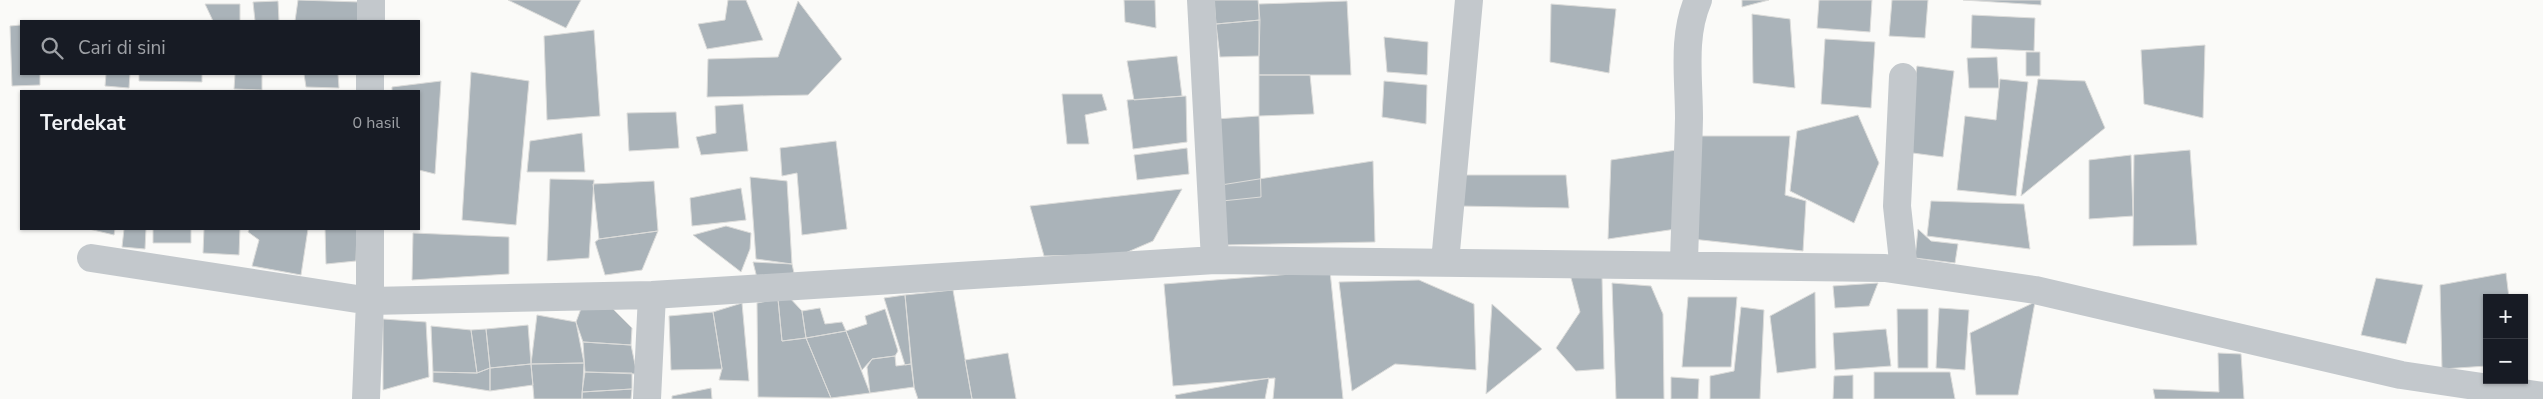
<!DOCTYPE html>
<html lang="id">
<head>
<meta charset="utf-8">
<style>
	body { margin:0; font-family:"Nunito Sans",sans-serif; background:#20242c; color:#f1f3f6 }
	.controls { position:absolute; right:15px; bottom:15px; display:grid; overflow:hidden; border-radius:0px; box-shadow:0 1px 4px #0004 }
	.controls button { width:45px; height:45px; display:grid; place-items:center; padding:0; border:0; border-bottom:1px solid #363941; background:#171b24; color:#f1f3f6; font:25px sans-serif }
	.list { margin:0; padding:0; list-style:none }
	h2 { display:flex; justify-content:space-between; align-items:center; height:65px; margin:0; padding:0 20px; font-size:21px }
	h2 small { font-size:16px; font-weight:400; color:#9ea1a6 }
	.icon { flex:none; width:28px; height:28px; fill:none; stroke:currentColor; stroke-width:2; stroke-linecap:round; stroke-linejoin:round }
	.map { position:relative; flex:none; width:2543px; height:399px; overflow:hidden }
	.search { position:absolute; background:#171b24; box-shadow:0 1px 4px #0004; left:20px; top:20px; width:400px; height:55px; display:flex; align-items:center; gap:12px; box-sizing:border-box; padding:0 18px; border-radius:0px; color:#9ea1a6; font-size:19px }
	.panel { position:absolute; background:#171b24; box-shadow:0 1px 4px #0004; left:20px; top:90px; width:400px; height:140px; border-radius:0px }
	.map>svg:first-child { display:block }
</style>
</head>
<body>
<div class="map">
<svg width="2543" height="399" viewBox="0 0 2543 399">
	<rect width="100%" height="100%" fill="#fafaf8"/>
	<path fill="#aab3b9" stroke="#dcdcda" d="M298,0L360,2L358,21H295Z
		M508,0H581L566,28Z
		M728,0H746L763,40L707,49L698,24L725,20Z
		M1124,0H1155L1156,28L1125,22Z
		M1214,0H1258L1260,20L1216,24Z
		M1742,0H1769L1742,7Z
		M1819,0H1872L1870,32L1817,28Z
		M1892,0H1928L1925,38L1889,36Z
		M1963,0H2041V5Z
		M278,1L279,21H255L253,2Z
		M798,1L842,59L808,95L707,97L708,59L778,57Z
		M1347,1L1351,75H1259V4Z
		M205,4H240V21H213Z
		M1551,4L1616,9L1609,73L1550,62Z
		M1752,14L1790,19L1795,88L1753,83Z
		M1972,15L2035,18L2034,51L1971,48Z
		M1260,20L1259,56L1220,57L1216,24Z
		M21,25V74H40V85L12,86L10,26Z
		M594,30L600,116L547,120L544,36Z
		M1384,37L1428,42L1427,75L1387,72Z
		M1825,39L1875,42L1871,108L1821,104Z
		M2205,45L2203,118L2144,104L2141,50Z
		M2026,52H2040V76H2026Z
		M1177,56L1182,96L1134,100L1127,61Z
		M1997,57L1999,88H1969L1967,58Z
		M1917,66L1954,71L1943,157L1905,152Z
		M471,72L529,81L516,225L462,220Z
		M106,74H130L129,88L105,86Z
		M139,74H202V82L139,81Z
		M235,74H262V90L234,89Z
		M304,74H338L339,88L306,87Z
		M1259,75H1310L1314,114L1259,116Z
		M2000,79L2028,82L2016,196L1957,190L1965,116L1996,120Z
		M2038,79L2085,81L2105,128L2021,196Z
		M441,81L435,174L419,170V91H392V87Z
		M1384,81L1427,85L1426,124L1382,117Z
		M1062,94H1102L1107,110L1085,115L1089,144H1067Z
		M1186,96L1187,142L1133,149L1127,100Z
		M743,104L748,151L701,155L696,137L716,133L715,106Z
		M676,112L679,148L629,151L627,113Z
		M1858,115L1879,163L1854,223L1790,191L1797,131Z
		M1259,116L1261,197L1222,201L1216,119Z
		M582,133L585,172H527L530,141Z
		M1696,136H1790L1785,195L1806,201L1803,251L1692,239Z
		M836,141L847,229L802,235L797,173L782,176L780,148Z
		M1187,148L1189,174L1137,180L1134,155Z
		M1683,149L1676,229L1608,239L1611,160Z
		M2190,150L2197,245L2133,246L2134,155Z
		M2131,155L2133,216L2089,219V160Z
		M1373,161L1375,242L1225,245L1221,185Z
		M1453,175H1566L1569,208L1458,206Z
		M750,177L787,181L792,264L756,259Z
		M550,179L594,180L589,258L547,261Z
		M654,181L658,231L599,239L593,184Z
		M741,188L746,220L692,226L690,198Z
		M1182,189L1153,241L1123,254L1044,256L1030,206Z
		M1931,201L2024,204L2030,249L1927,236Z
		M726,226L751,233L750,249L741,272L693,235Z
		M89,229H115L114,235Z
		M124,229H146L145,249L122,247Z
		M153,229H191V243H153Z
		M204,229H240L239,255L203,253Z
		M249,229H308L301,275L252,266L259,240L248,232Z
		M325,229H357L356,261L326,264Z
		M1918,229L1931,241L1958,244L1955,263L1915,258Z
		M658,231L642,270L605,275L595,242L599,239Z
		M413,233L509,237V274L412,280Z
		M753,262L792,264L794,273L757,278Z
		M1330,271L1343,399H1273L1275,378L1173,386L1164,284Z
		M2506,273L2509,298H2487V366L2442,369L2440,285Z
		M1570,274L1602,277L1604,369L1576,371L1556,348L1580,312Z
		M2376,278L2423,285L2406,344L2361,335Z
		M1419,280L1474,304L1476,370L1395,364L1352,391L1339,282Z
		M1612,283L1651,286L1663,314L1664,399H1616Z
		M1878,283L1869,306L1835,308L1833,286Z
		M953,290L972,399H918L914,387L905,295Z
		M1815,292L1816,368L1777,373L1770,316Z
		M787,295L802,311L806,338L782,341L778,299Z
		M905,295L911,364L905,365L884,298Z
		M1688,297H1737L1731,367H1682Z
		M778,299L782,341L806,338L831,398L758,397L757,303Z
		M2035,302L2018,395H1976L1970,333Z
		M742,303L749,381L719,380L722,369L713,312Z
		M1492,304L1542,349L1486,394Z
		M582,306L612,308L632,328L631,345L583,342L576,322Z
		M1741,307L1764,310L1760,399H1710V376L1734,371Z
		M820,308L825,324L842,322L846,331L806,338L802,311Z
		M1939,308L1969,310L1965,370L1936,368Z
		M885,309L898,351L895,356L872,359L862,370L846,331L867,324L865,316Z
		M1897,309H1928V368H1898Z
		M713,312L722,369L671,370L669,316Z
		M537,315L576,322L584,363L531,364Z
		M383,319L426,322L429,377L383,390Z
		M528,325L531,364L490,368L486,329Z
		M431,326L471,330L477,373L433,372Z
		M486,329L490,368L477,373L471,330Z
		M1886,329L1891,366L1835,370L1833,333Z
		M846,331L870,393L831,398L806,338Z
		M583,342L631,345L637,374L585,372Z
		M1008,353L1016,399H972L965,360Z
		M2218,353L2241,354L2244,399H2155L2153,389L2219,392Z
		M895,356L896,366L911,364L914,387L870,393L867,367L872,359Z
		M584,363L582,399H534L531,364Z
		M531,364L533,385L490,391V368Z
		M490,368V391L433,382V372L477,373Z
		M585,372L632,373V389L582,392Z
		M1874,372H1950L1955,399H1874Z
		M1853,375V399H1833L1834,376Z
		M1671,377L1699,379L1698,399H1671Z
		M1269,378L1265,399H1176L1175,395Z
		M711,388L712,399H672V396Z
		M632,389L631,399H582V392Z"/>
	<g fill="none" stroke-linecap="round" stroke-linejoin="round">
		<path stroke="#c3c8cc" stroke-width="28" d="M1201,0L1215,260
			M371,21V0
			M1903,77L1897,206L1904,270
			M370,91V74
			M370,229V301L652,295L1215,260L1885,268L2035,290L2401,375L2543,396
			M91,258L370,301L366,399
			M1445,262L1469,0
			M1684,264C1685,215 1688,166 1689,118C1689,78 1682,37 1698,0
			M647,399L652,295"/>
	</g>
</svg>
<div class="controls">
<button>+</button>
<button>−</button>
</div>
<div class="search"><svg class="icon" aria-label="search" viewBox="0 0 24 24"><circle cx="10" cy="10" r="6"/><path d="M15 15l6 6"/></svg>Cari di sini</div>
<section class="panel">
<h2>Terdekat<small>0 hasil</small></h2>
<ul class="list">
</ul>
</section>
</div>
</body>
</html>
